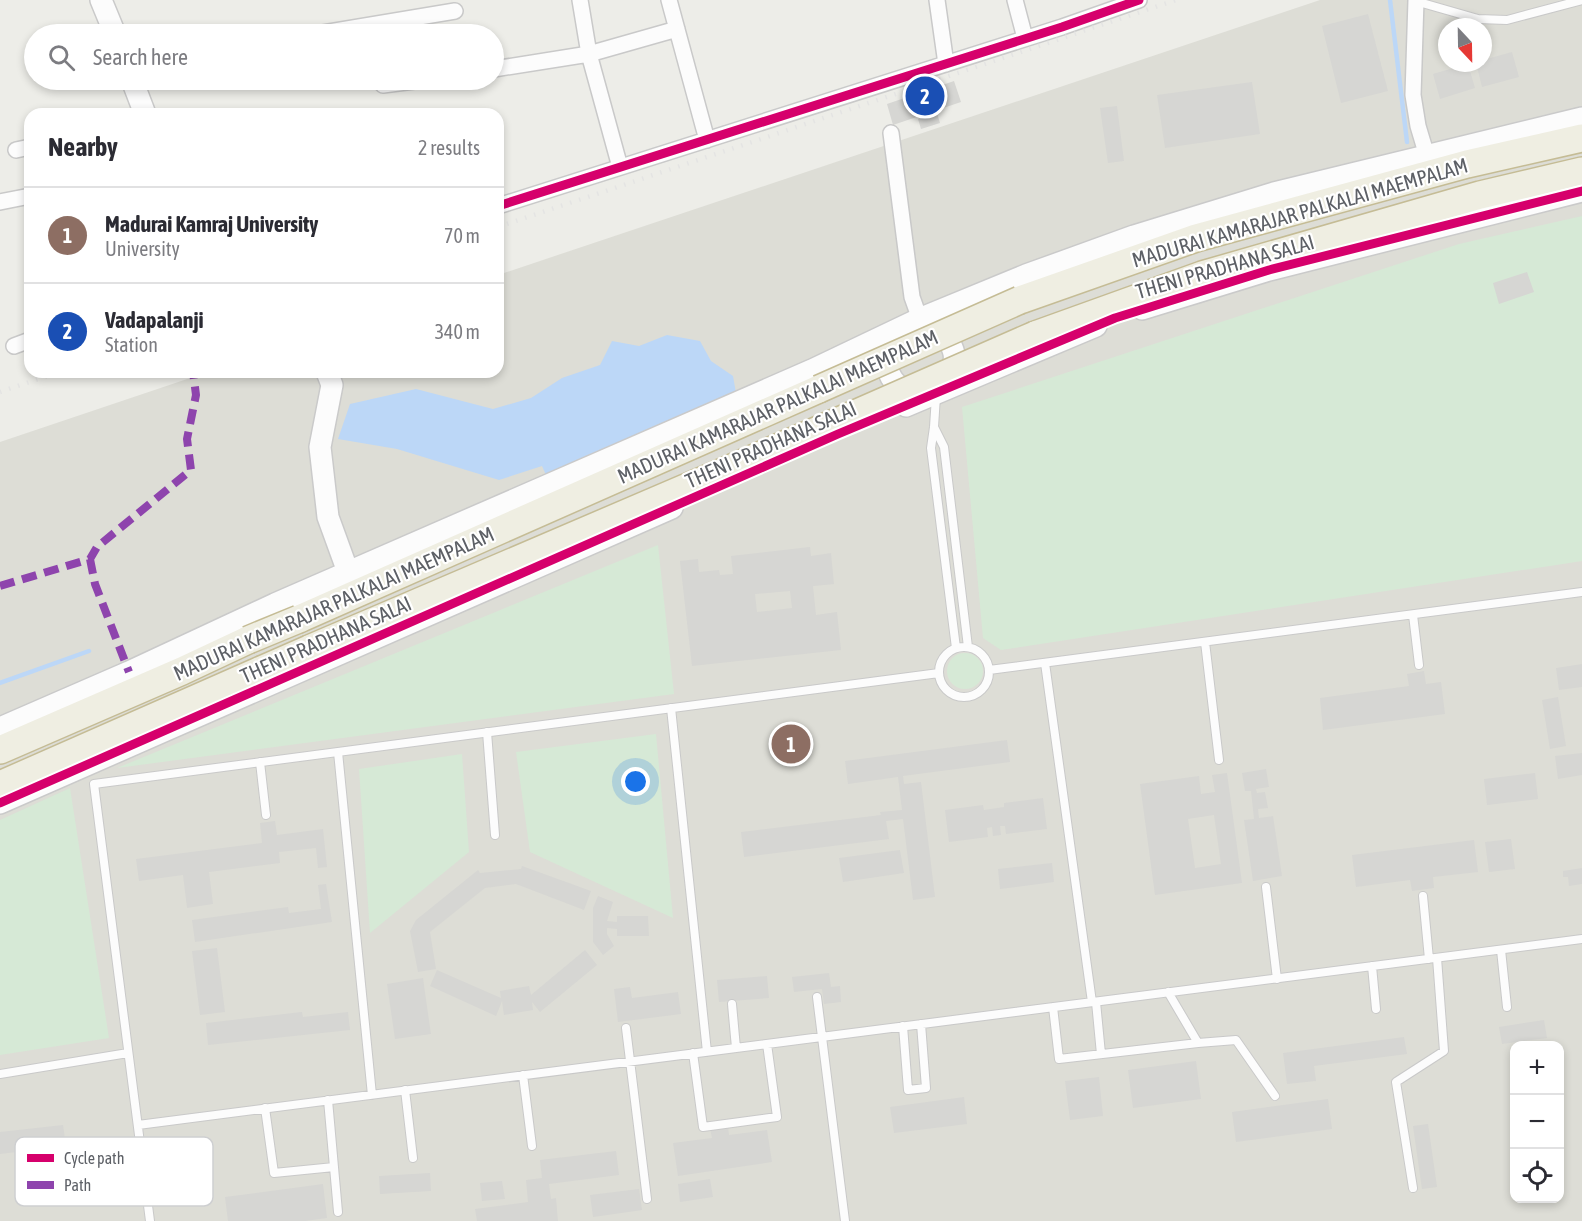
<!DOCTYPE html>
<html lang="en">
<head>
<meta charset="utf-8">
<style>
	body { margin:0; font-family:"Asap Condensed",sans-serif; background:#f2f2f3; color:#2b2b33 }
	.controls { position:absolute; right:18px; bottom:18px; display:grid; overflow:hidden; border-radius:12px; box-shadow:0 3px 9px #0003 }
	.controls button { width:54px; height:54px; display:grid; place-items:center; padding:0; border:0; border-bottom:2px solid #e1e1e2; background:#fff; color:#2b2b33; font:30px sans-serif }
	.compass { position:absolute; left:1438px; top:18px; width:54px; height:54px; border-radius:50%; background:#fff; box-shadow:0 3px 9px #0003; rotate:158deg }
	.you { position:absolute; left:636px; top:782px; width:21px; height:21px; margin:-15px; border:4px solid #fff; border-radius:50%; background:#1a73e8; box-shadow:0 0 0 9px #1a73e833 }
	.badge { display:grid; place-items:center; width:39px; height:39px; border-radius:50%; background:#111827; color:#fff; font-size:20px; font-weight:700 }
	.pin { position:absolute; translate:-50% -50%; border:3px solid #fff; box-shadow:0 2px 6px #0006 }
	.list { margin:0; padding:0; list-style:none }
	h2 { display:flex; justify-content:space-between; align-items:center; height:78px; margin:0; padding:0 24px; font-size:26px }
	h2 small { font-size:20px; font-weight:400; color:#7c7c81 }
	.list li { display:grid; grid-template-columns:39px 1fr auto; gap:18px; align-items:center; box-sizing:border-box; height:96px; padding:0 24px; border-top:2px solid #e1e1e2 }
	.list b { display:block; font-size:22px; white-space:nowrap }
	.list p { margin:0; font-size:20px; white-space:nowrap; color:#7c7c81 }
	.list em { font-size:20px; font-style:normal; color:#7c7c81 }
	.icon { flex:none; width:33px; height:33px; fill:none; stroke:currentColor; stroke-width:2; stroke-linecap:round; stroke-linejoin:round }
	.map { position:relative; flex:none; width:1582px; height:1221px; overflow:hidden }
	.search { position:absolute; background:#fff; box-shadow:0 3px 9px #0003; left:24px; top:24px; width:480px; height:66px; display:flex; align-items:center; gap:15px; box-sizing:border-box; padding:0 21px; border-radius:33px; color:#7c7c81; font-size:22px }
	.panel { position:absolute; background:#fff; box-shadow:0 3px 9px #0003; left:24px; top:108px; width:480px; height:270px; border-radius:18px }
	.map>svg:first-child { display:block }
</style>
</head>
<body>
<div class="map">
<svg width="1582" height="1221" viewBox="0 0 1582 1221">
	<rect width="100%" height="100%" fill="#edede8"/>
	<path fill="#ddddd6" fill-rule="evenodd" d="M1320,0H1582V1221H0V442L208,372H498V275ZM1447,27H1483V63H1447ZM1514,1046H1560V1198H1514Z"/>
	<path fill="#d6e9d6" d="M1582,216V561L1001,650L983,638L962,407L1459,244Z
		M658,545L674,694L117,768Z
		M947 671a18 18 0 1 1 36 0a18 18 0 1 1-36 0Z
		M656,734L673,918L530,852L516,752Z
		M462,754L469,852L370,933L359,769Z
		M70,788L109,1038L0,1055V820Z"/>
	<path fill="#bcd7f7" d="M667,335L700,341L711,361L733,376L736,393L546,475L542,466L499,480L397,449L338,439L350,404L416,389L493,409L531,398L562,378L600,365L612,341L639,346Z"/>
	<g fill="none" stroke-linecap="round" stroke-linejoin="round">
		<path stroke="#bcd7f7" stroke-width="4.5" d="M1390,0L1407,142
			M0,683L89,651"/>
	</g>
	<path fill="#d6d6d3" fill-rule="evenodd" d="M1368,14L1388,91L1341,103L1322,26Z
		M1512,52L1519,77L1482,87L1476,63H1483V60Z
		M1468,64L1475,88L1440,99L1433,74Z
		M954,81L961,102L893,125L887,104Z
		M1252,82L1260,134L1165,148L1157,95Z
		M1117,106L1124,161L1108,163L1100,108Z
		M937,113L940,123L921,129L918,119Z
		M1527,272L1534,292L1499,304L1493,283Z
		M810,547L811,556L831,553L834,584L813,586L816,615L837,612L841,650L692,666L680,561L698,559L699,572L719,570L720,575L733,574L731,556ZM790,591L792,608L757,612L755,594Z
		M1582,664V687L1559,690L1556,668Z
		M1424,671L1426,684L1441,682L1445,714L1323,730L1320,698L1409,686L1407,674Z
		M1558,697L1566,746L1550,749L1542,700Z
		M1007,740L1010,762L903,776L904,784L921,782L935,897L913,900L903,819L886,821L889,839L744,857L741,832L881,815L880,812L902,810L898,777L848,784L845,761Z
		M1582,753V775L1558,779L1555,756Z
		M1266,769L1269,787L1256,789L1257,793L1265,792L1268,808L1258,809L1259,818L1273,816L1282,876L1253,881L1244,820L1254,819L1251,791H1245L1242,773Z
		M1227,773L1242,883L1155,895L1140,784L1199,776L1201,794L1215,792L1212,775ZM1214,815L1221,864L1195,868L1188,819Z
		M1535,773L1538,799L1487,805L1484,779Z
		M1043,798L1047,829L1006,834L1005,826H1000L1001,835L993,836L992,827L987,828L988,837L949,842L945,810L983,805L984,810L1004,807V803Z
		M275,821L277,835L323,829L327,867L318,868L316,848L279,852L280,863L209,872L213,904L187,908L183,875L139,881L136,859L262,843L260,823Z
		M1511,839L1515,869L1489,872L1485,842Z
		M1474,840L1478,872L1433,877L1434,888L1412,891L1410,880L1356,887L1352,855Z
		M900,850L904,873L843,882L839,858Z
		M1052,863L1054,882L1000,889L998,869Z
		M522,866L591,891L584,910L516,884L485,888L430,932L436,969L418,972L410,931L416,920L478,870L480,873L521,869Z
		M1582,868V884L1569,886L1568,877H1563V871Z
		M326,884L332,922L195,942L192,920L288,907L289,913L321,909L318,885Z
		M598,896L613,902L607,921L617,922V916H648L649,936H617V929L607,928V934L614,946L603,955L593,942V908Z
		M217,948L225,1012L200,1015L192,951Z
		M585,950L597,965L540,1012L532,1002L533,1010L504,1015L502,1001L496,1016L430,986L437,970L501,998L500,991L529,986L531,995Z
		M829,973L831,987L840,986L841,1002L824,1004L822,989L794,992L792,977Z
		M767,976L769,998L719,1002L717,980Z
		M423,978L431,1034L395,1039L387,984Z
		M630,987L632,998L678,992L681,1014L618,1022L614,989Z
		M302,1012L303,1017L348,1012L350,1030L208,1045L206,1023Z
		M1544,1020L1547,1038L1502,1044L1499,1027Z
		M1404,1037L1407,1054L1314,1066L1316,1081L1287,1084L1283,1053Z
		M1196,1061L1201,1099L1133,1108L1128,1070Z
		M1099,1077L1103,1116L1070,1120L1065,1081Z
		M964,1097L967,1124L894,1133L890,1107Z
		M1328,1099L1332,1129L1236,1142L1232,1112Z
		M1428,1124L1437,1187L1422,1189L1413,1126Z
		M63,1125L66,1146L0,1154V1132Z
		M728,1126L729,1135L767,1130L772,1162L678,1176L673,1143L712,1138L710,1128Z
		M616,1151L619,1175L549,1184L551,1199L556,1198L558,1221H477L475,1209L528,1202L526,1180L542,1178L540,1160Z
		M430,1173L431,1191L380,1194L379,1176Z
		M710,1179L713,1197L680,1202L678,1184Z
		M502,1181L505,1199L482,1201L480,1183Z
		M323,1184L327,1218L305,1221H228L225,1197Z
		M639,1189L642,1210L593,1217L590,1195Z"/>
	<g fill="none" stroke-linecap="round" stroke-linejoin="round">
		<defs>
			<path id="lane" d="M1415,1L1478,19L1507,20L1582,0
				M936,396L934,427L931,448L956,648
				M934,427L944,447L968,647
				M1413,615L1419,665
				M1205,642L1219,760
				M939 672a25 25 0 1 1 50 0a25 25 0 1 1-50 0Z
				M1045,663L1092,1002
				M989,670L1582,592
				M671,708L707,1052
				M487,732L495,835
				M338,752L372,1095
				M260,762L266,815
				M1266,887L1277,979
				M1423,896L1429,959
				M1501,950L1507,1007
				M1372,966L1376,1009
				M1168,992L1198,1043L1236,1040L1275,1096
				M817,997L845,1221
				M1096,1002L1101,1054
				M732,1004L736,1048
				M1053,1007L1059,1059L1198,1043
				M903,1026L908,1090L926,1088L921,1024
				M626,1028L647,1199
				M693,1053L703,1127L777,1117L767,1044
				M0,1074L128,1053
				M523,1075L532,1146
				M405,1090L413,1158
				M328,1100L338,1212
				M265,1108L274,1173L334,1167
				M138,1125L1582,939
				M1413,1188L1396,1082L1444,1051L1437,958
				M150,1221L94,784L939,673"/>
			<path id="street" d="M580,0L589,54L620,167
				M669,0L707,140
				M937,0L946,64
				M1015,0L1025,38
				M1416,0L1413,95L1418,126L1427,156
				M317,34L455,11
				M494,69L589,54L677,29
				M383,85L422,80
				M891,133L912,297L923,328
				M16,150L30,147
				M0,202L30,196
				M498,206L1062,27L1139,0
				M14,346L30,340"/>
			<path id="secondary" d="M101,0L115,34
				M132,80L145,114
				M1142,309L1269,270L1582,191
				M930,330C934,331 940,332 943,334C948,337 951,344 953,350C962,375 926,392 904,388C898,387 894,382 891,377C875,346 907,336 930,330Z
				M327,372L332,385L320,447L328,517L348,572
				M906,406L1096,326
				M0,728L129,672L275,604L812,370L919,319L1026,275L1134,236L1274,193L1582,118
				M0,803L672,508"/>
			<path id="highway" d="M1020,300L1196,238L1467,164L1582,138
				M1035,335L1202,275L1480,195L1582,171
				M299,619L819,389
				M309,649L725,471L832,424
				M0,750L182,671L248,640
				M0,785L261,670"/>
		</defs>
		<use href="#lane" stroke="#c9c9c9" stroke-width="10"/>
		<use href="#street" stroke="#c9c9c9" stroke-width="18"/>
		<use href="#secondary" stroke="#cacaca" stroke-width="24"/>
		<use href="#highway" stroke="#c5bc95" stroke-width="30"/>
		<use href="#lane" stroke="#fcfcfc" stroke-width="8"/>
		<use href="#street" stroke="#fcfcfc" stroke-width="15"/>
		<use href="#secondary" stroke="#fcfcfc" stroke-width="21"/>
		<use href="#highway" stroke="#efeee2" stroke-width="27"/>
		<path stroke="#e4e4e3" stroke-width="4.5" stroke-dasharray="1.5 8" stroke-linecap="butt" d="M498,227L1176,0
			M0,392L59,372"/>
		<defs>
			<path id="highway-bridge" d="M819,389L1020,300
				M832,424L1035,335
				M248,640L299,619
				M261,670L309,649"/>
		</defs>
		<use href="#highway-bridge" stroke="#c5bc95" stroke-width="30" stroke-linecap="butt"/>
		<use href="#highway-bridge" stroke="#efeee2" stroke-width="27"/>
		<path stroke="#8e44ad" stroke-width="8" stroke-dasharray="15 8" stroke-linecap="butt" d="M90,559L95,584L129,672
			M0,586L90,559L97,547L191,470L187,439L196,395L193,372"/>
		<defs>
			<path id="cycleway" d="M498,206L1062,27L1139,0
				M0,803L838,434L1115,318L1269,270L1582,191"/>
		</defs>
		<use href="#cycleway" stroke="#fff" stroke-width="13"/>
		<use href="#cycleway" stroke="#d6006c" stroke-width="9"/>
	</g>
	<g text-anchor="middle" stroke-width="4.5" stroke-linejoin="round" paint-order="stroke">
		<g font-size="21" fill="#5d6066" stroke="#fff">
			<text transform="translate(1300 213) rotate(-16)" y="7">MADURAI KAMARAJAR PALKALAI MAEMPALAM</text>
			<text transform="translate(1225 267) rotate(-16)" y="7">THENI PRADHANA SALAI</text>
			<text transform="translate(778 407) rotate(-24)" y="7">MADURAI KAMARAJAR PALKALAI MAEMPALAM</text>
			<text transform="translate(771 445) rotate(-24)" y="7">THENI PRADHANA SALAI</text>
			<text transform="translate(334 604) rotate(-24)" y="7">MADURAI KAMARAJAR PALKALAI MAEMPALAM</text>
			<text transform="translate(326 640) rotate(-24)" y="7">THENI PRADHANA SALAI</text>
		</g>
	</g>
	<rect x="15" y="1137" width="198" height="69" rx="9" fill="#fff" stroke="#cecfd1" stroke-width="1.5"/>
	<rect x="27" y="1154" width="27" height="8" fill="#d6006c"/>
	<rect x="27" y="1181" width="27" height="8" fill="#8e44ad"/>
	<g font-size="16" fill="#5d6066">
		<text x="64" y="1164">Cycle path</text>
		<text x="64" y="1191">Path</text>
	</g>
</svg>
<div class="controls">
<button>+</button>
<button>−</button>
<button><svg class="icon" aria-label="locate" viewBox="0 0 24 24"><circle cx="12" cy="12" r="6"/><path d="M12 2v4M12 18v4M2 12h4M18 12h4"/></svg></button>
</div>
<svg class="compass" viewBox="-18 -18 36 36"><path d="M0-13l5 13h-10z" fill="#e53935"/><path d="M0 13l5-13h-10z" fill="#7c7c81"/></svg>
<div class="you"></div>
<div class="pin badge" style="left:791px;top:744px;background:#8d6e63">1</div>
<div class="pin badge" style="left:925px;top:96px;background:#1a4fb4">2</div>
<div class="search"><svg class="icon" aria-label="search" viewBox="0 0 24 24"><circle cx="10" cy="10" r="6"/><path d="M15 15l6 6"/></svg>Search here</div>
<section class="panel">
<h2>Nearby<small>2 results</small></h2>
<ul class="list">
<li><span class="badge" style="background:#8d6e63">1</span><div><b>Madurai Kamraj University</b><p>University</p></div><em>70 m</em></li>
<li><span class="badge" style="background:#1a4fb4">2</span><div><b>Vadapalanji</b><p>Station</p></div><em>340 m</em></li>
</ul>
</section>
</div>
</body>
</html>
